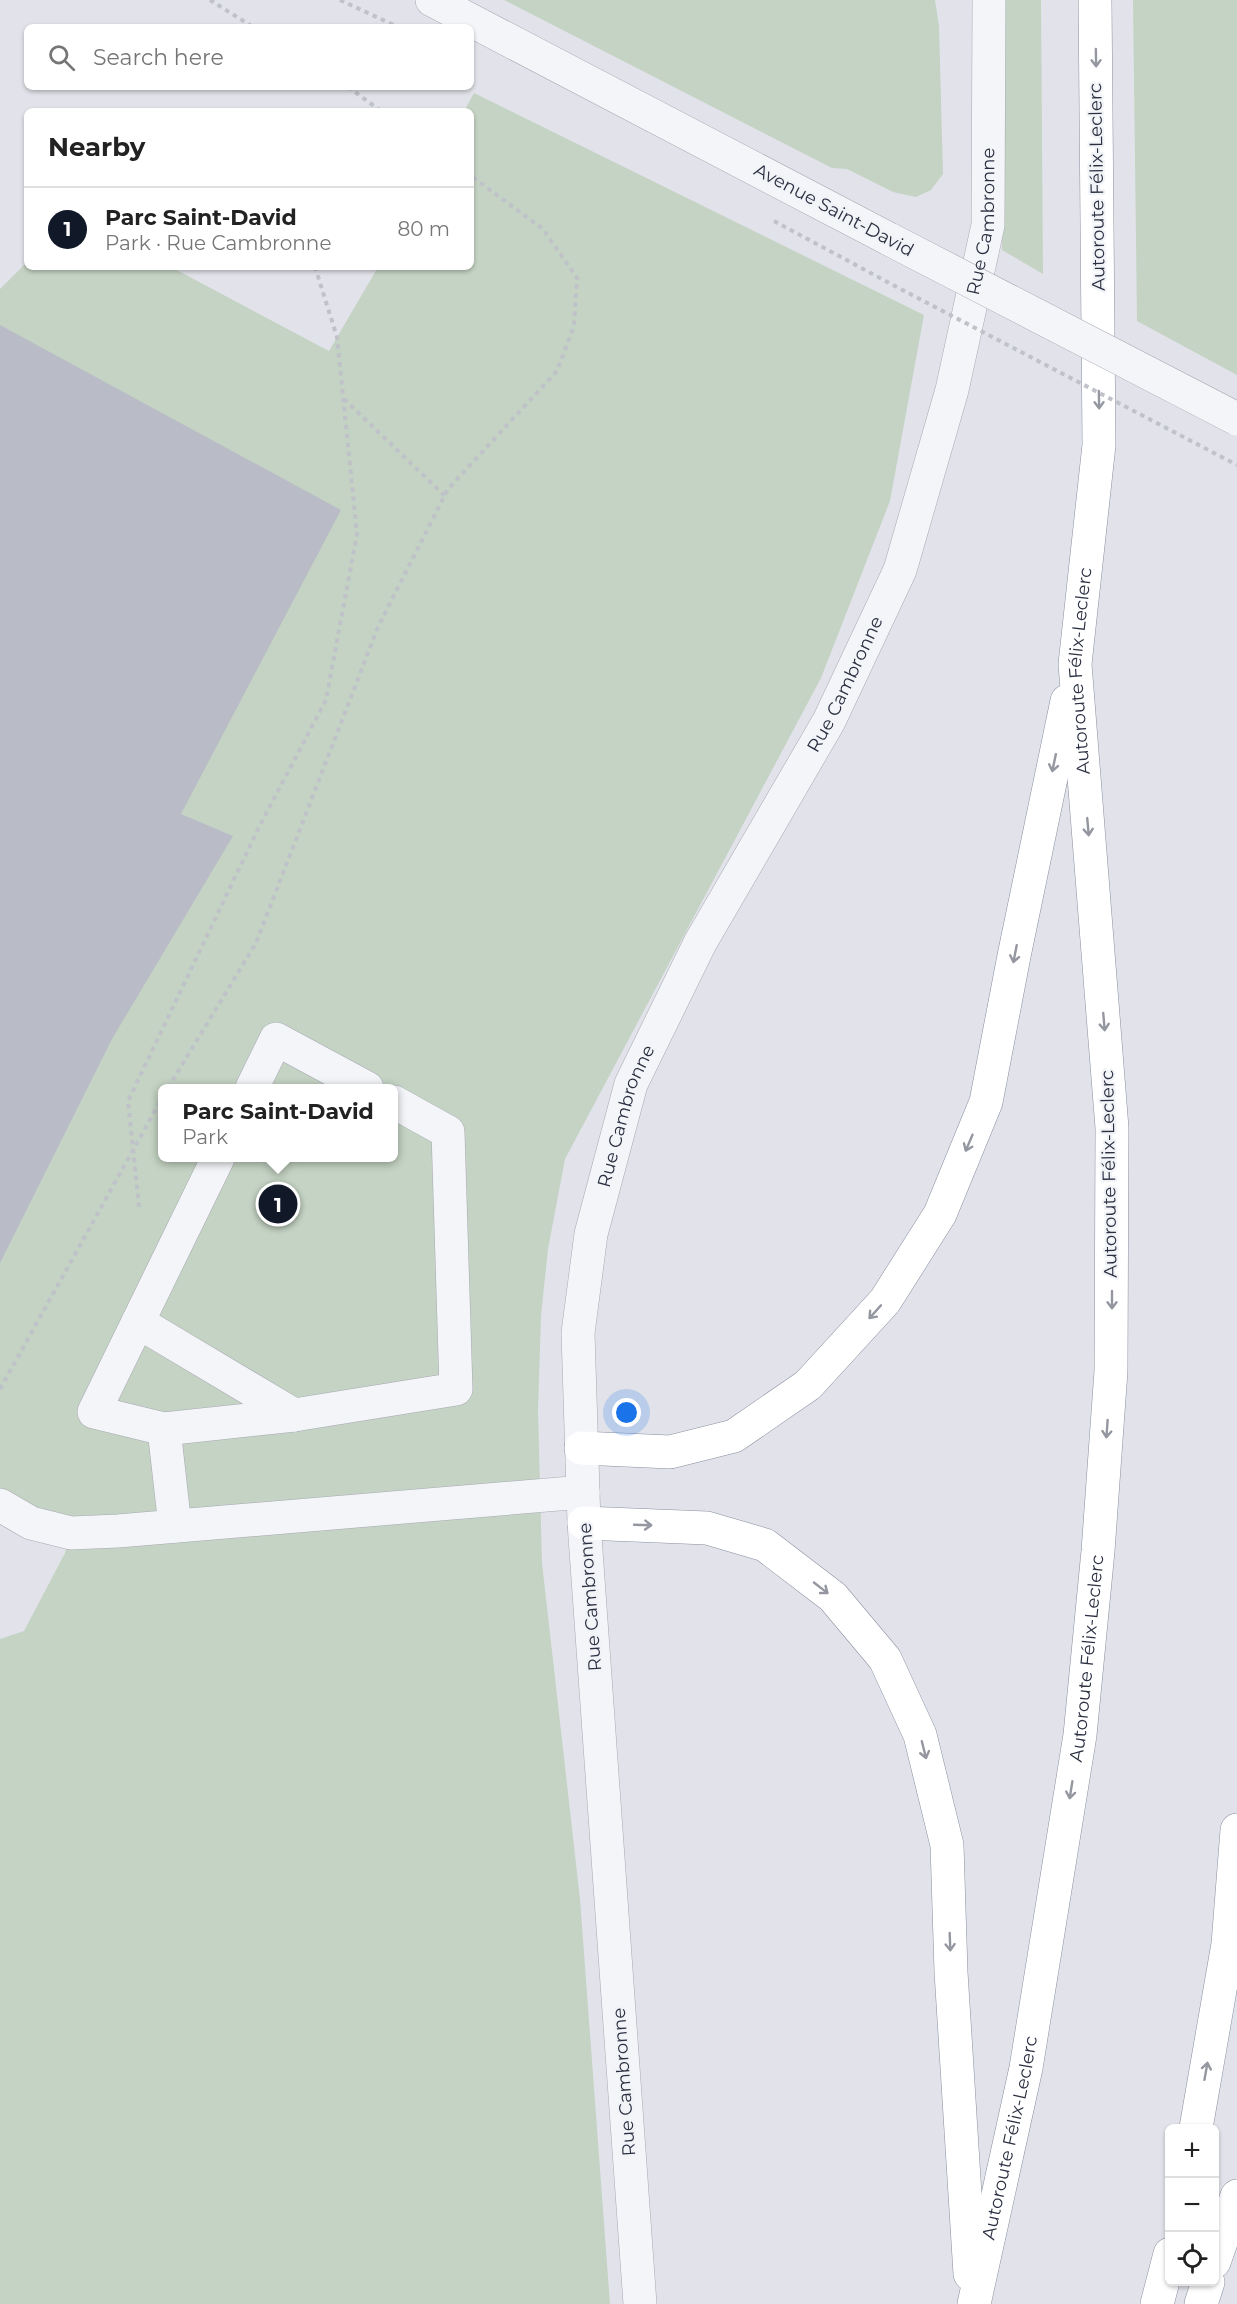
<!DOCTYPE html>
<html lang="en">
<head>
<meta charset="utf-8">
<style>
	body { margin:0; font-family:Montserrat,sans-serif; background:#f2f2f2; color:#222 }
	.controls { position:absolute; right:18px; bottom:18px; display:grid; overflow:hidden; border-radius:9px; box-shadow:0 2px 4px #0004 }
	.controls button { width:54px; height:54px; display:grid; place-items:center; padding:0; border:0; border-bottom:2px solid #e0e0e0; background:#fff; color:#222; font:30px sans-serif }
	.you { position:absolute; left:627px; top:1413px; width:21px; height:21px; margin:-15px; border:4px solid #fff; border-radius:50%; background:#1a73e8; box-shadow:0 0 0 9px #1a73e833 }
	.badge { display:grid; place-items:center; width:39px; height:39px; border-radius:50%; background:#111827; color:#fff; font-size:20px; font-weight:700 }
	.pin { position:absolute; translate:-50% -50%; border:3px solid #fff; box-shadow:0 2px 6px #0006 }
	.popup { position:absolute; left:158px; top:1084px; width:240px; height:78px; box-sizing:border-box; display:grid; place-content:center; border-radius:9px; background:#fff; filter:drop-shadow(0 2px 4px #0005); font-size:20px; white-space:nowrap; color:#767676 }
	.popup b { font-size:22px; color:#222 }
	.popup::after { content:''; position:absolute; left:50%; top:100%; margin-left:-12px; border:12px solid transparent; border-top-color:#fff }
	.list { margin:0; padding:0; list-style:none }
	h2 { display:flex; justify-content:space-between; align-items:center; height:78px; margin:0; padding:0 24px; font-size:26px }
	h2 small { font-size:20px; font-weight:400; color:#767676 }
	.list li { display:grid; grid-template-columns:39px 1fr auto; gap:18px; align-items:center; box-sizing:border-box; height:84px; padding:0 24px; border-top:2px solid #e0e0e0 }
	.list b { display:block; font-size:22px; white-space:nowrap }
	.list p { margin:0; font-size:20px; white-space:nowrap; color:#767676 }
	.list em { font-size:20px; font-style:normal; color:#767676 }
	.icon { flex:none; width:33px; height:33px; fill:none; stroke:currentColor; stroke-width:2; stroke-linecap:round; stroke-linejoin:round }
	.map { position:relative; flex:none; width:1237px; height:2304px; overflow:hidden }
	.search { position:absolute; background:#fff; box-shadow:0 2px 4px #0004; left:24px; top:24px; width:450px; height:66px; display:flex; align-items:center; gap:15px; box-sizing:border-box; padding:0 21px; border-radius:9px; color:#767676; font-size:22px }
	.panel { position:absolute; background:#fff; box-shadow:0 2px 4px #0004; left:24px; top:108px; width:450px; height:162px; border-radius:9px }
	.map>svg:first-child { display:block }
</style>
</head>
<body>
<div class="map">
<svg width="1237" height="2304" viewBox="0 0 1237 2304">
	<rect width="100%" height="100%" fill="#e2e3ea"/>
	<path fill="#c4d3c3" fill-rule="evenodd" d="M504,0H935L939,26L943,174L931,190L916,197L893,192L847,169L832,168Z
		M1004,0H1041L1043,274L1002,250Z
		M1133,0H1237V375L1137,321Z
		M474,93L924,315L890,501L821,678L565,1159L548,1249L541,1316L538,1410L542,1563L580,1899L610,2304H0V1639L24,1631L65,1553L70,1533L0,1505V289L27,262V267H171L329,351L378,267H471V111H464ZM162,1088H394V1158H162Z"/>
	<path fill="#b9bcc6" d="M0,325L341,510L181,814L233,836L112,1039L0,1263Z"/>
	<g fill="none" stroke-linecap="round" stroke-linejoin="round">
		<defs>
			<g id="minor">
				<path d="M432,0L891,240"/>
				<path d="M252,1088L276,1039L367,1088"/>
				<path d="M218,1158L94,1412L164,1429L294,1415L456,1389L448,1132L394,1102"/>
				<path d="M138,1322L294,1415"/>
				<path d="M164,1429L175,1526"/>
				<path d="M0,1505L31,1523L71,1533L118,1531L583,1492"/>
				<path id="s1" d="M640,2304L584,1523L578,1333L591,1234L631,1084L700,943L829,721L900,570L952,390L988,225L989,0"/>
			</g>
			<g id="highway">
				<path d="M581,1448L670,1452L734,1436L808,1385L885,1301L940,1214L986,1102L1014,956L1067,701"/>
				<path d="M584,1523L707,1528L765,1545L833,1597L885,1659L920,1735L947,1845L951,1972L970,2274"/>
				<path d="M1196,2128L1228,1944L1237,1830"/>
				<path d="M1214,2262L1237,2196"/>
				<path id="s2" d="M974,2304L1026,2068L1080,1735L1098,1551L1111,1371L1112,1128L1075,664L1099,445L1095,0"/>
				<path d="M1157,2304L1170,2254"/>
				<path d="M1201,2304L1208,2282"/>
			</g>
		</defs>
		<use href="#minor" stroke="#a7a9b4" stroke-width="34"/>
		<use href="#highway" stroke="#898fa0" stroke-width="34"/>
		<path stroke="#bfc2c8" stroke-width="4" stroke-dasharray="4.5 4.5" stroke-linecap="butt" d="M210,0L253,27
			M340,0L398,27
			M348,87L381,111
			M774,221L893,285
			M344,399L445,496
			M168,1088L256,943L378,627L448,489L557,371L574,326L577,278L543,229L471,176
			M139,1207L128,1101L260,825L326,700L357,534L337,337L315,267
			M0,1389L162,1098"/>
		<use href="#minor" stroke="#f4f5f8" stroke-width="33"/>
		<use href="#highway" stroke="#fff" stroke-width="33"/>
		<defs>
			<path id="minor-bridge" d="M891,240L1237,419"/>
		</defs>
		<use href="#minor-bridge" stroke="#a7a9b4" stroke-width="34" stroke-linecap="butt"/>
		<path stroke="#bfc2c8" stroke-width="4" stroke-dasharray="4.5 4.5" stroke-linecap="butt" d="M893,285L1237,465"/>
		<use href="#minor-bridge" stroke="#f4f5f8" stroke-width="33"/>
	</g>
	<defs><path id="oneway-shaft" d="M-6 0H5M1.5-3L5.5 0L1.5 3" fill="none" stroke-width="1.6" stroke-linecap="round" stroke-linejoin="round" transform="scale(1.5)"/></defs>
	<g stroke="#9497a0">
		<use href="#oneway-shaft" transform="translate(1096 58) rotate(89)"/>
		<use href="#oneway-shaft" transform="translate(1099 400) rotate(89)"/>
		<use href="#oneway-shaft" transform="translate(1054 763) rotate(102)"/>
		<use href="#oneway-shaft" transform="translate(1088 827) rotate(85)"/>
		<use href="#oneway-shaft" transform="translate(1015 954) rotate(101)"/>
		<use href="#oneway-shaft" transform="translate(1104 1022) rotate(85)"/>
		<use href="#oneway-shaft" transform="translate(969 1143) rotate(113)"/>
		<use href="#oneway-shaft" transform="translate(1112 1300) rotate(90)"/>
		<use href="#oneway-shaft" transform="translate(875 1312) rotate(132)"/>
		<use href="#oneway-shaft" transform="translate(1107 1429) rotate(94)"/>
		<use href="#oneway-shaft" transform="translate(643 1525) rotate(2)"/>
		<use href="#oneway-shaft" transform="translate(821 1588) rotate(38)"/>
		<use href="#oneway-shaft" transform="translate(924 1750) rotate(76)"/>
		<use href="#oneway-shaft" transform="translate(1071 1790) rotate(99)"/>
		<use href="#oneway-shaft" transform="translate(950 1942) rotate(88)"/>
		<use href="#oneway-shaft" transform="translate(1206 2071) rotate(-80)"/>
	</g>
	<g text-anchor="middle" stroke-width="4.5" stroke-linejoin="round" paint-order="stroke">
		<g font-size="18" fill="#2a2f41" stroke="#f1f3f7">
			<text transform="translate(1097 187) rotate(-91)" y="6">Autoroute Félix-Leclerc</text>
			<text transform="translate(834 210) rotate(28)" y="6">Avenue Saint-David</text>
			<text dy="6" stroke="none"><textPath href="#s1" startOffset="2168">Rue Cambronne</textPath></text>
			<text dy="6" stroke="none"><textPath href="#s2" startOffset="1646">Autoroute Félix-Leclerc</textPath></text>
			<text dy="6" stroke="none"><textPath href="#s1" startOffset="1682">Rue Cambronne</textPath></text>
			<text dy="6" stroke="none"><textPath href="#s1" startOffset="1196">Rue Cambronne</textPath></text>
			<text transform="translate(1109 1174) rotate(-91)" y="6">Autoroute Félix-Leclerc</text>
			<text transform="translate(590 1597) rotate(-94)" y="6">Rue Cambronne</text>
			<text dy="6" stroke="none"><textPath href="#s2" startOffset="656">Autoroute Félix-Leclerc</textPath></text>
			<text transform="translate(624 2082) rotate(-94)" y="6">Rue Cambronne</text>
			<text dy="6" stroke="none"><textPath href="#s2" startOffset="170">Autoroute Félix-Leclerc</textPath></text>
		</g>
	</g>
</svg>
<div class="controls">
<button>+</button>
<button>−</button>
<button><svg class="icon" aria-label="locate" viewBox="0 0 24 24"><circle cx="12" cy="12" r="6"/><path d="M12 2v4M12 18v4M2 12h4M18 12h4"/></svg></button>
</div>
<div class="you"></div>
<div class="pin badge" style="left:278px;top:1204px">1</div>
<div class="popup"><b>Parc Saint-David</b>Park</div>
<div class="search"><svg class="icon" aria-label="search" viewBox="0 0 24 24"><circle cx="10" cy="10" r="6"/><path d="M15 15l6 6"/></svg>Search here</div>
<section class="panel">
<h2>Nearby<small></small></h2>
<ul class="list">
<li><span class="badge">1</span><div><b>Parc Saint-David</b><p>Park · Rue Cambronne</p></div><em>80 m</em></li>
</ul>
</section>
</div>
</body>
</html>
